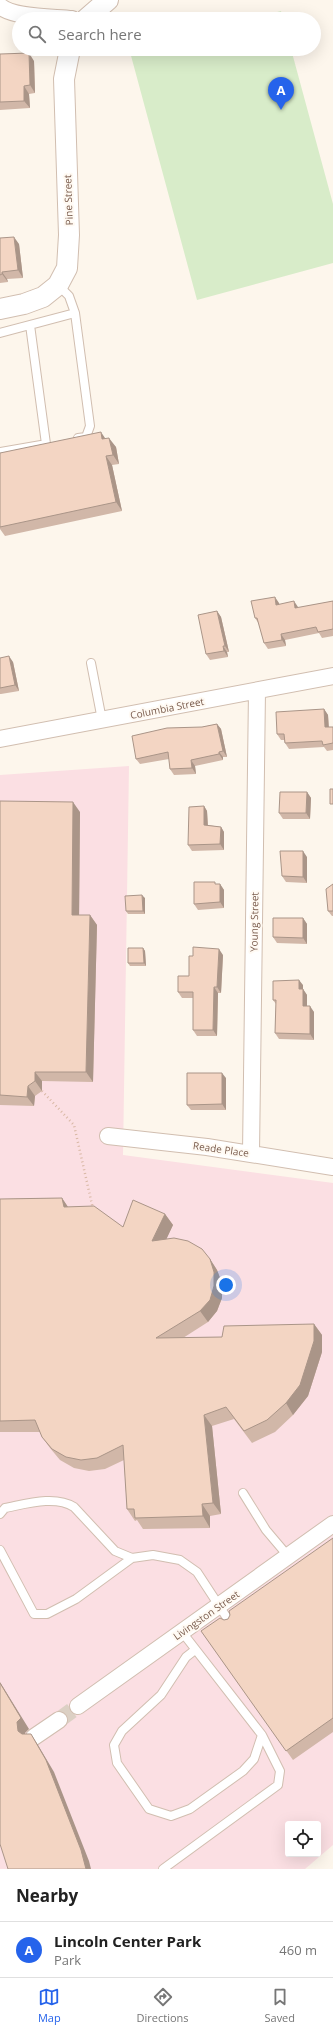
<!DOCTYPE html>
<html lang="en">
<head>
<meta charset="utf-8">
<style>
	body { margin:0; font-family:"Open Sans",sans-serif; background:#f2f2f2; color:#222 }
	.controls { position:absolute; right:12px; bottom:12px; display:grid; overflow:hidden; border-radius:4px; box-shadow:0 4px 16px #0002 }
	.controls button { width:36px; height:36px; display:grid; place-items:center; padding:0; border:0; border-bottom:1px solid #e0e0e0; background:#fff; color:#222; font:20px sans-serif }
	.you { position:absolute; left:226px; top:1285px; width:14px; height:14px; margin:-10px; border:3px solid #fff; border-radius:50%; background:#1a73e8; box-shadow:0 0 0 6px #1a73e833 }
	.badge { display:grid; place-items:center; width:26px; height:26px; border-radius:50%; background:#2563eb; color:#fff; font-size:13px; font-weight:700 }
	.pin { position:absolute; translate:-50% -33px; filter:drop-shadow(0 1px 2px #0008) }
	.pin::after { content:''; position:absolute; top:21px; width:14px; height:12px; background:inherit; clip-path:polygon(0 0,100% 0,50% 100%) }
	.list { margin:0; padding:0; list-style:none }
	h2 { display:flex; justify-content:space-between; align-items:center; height:52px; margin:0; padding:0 16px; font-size:17px }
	h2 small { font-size:13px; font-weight:400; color:#767676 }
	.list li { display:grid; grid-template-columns:26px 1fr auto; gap:12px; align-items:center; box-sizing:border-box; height:56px; padding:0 16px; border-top:1px solid #e0e0e0 }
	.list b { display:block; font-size:15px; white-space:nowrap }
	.list p { margin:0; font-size:13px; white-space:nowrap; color:#767676 }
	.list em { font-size:13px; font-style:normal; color:#767676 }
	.icon { flex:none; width:22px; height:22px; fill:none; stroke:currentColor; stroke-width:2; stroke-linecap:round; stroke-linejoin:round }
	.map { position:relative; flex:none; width:333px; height:1869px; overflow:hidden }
	.search { position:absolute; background:#fff; box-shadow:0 4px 16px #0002; left:12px; right:12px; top:12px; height:44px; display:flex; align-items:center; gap:10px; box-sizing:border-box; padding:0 14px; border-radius:22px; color:#767676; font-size:15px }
	.sheet { height:108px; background:#fff }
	nav { display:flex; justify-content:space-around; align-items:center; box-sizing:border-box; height:56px; border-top:1px solid #e0e0e0; background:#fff; font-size:11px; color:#767676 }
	nav a { display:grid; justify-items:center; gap:2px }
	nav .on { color:#2563eb }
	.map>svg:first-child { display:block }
</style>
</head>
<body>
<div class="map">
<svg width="333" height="1869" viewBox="0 0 333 1869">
	<rect width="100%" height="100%" fill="#fdf6ec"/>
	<path fill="#fbdfe3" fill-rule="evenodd" d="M129,766L123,1155L333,1183V1845L305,1869H0V775ZM288,1824H318V1854H288Z"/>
	<path fill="#d8ecc9" d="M281,11L283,19H250Z
		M139,49H291L333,204V263L197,300L130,52Z"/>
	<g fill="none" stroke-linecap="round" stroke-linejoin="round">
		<path stroke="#dcd0c4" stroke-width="16" stroke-dasharray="16 8" stroke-linecap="butt" d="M59,1720L78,1706"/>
		<defs>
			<path id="service" d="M58,285L69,296L75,313L90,426L86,437L78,438
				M30,325L46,444
				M0,333L75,313
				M0,452L41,445
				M91,663L102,720
				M243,1493L266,1530L288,1556
				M0,1514L5,1508C26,1504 55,1495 74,1507L115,1551L132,1558L153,1555L180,1560L197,1572L231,1624
				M0,1550L34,1614H47L76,1599L132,1558
				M182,1632L262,1735L254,1759L243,1771L190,1809L171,1816L149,1809L117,1763L114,1745L122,1731L161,1695L186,1657L195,1650
				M163,1869L278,1785L280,1771L262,1735"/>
			<path id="minor" d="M0,6C12,18 54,17 72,19
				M0,739L333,676
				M108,1136L207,1147L333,1167
				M251,1153L257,691
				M78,1706L333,1524
				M34,1737L59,1720"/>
			<path id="tertiary" d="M86,19L108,0
				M0,309L24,304L43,297L58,285L67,268L69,235L64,79L70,49"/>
		</defs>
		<use href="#service" stroke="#d1beb0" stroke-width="10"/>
		<use href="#minor" stroke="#d1beb0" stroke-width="18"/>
		<use href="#tertiary" stroke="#d1beb0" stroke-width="22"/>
		<path stroke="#d9b8a5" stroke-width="2.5" stroke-dasharray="1 3" stroke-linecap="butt" d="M42,1091L74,1125L93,1209"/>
		<use href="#service" stroke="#fff" stroke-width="8"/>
		<use href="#minor" stroke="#fff" stroke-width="16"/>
		<use href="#tertiary" stroke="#fff" stroke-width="20"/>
	</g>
	<path fill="#d1b7a8" d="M0,54L34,61L35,93L29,94L30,108L0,110Z
		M0,238L19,244L23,278L7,279L8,282L0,283Z
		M105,438L116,447L119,464L112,465L122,511L5,536L0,529V453Z
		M333,601V636L322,638L319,633L285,640L286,646L268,649L264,643L259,624L255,618L279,603V604L298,608Z
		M217,611L221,617L229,652H227L228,657L210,660L206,654Z
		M0,658L13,662L19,691L1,694H0Z
		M324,709L328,715L329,727H333V750L327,751L324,747L289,749L285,743L284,740H281L277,734Z
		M217,724L221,729L227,757H223V760L195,766L196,774L174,775L170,769L169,759L140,764L136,759L202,727Z
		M307,792L311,798L310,819H283L279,813Z
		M0,801L80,812L79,915H90L97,925L93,1082L42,1081V1091L35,1096L34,1106L0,1105Z
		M204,806L207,811L208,825L221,827L224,832V850L192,851L188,845Z
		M307,857V883L286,882L282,876Z
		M216,884H220L224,890V908L198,910L194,904Z
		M333,884V916H332L328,911Z
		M145,898V914H128L126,911Z
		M303,918L307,924V944L277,943L273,937Z
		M143,948L145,951L146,966H130L128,963Z
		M223,955L221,993H218L217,1036H197L193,1030V998H182L178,992L189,976Z
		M303,985V989L307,995V1006L314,1012V1040L279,1039L275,1033L276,1004L273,1000Z
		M226,1078V1110H191L187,1105Z
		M62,1198L68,1207L123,1227L165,1214L173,1225L166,1239L210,1259L217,1270L222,1283V1298L217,1311L208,1322L183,1338L222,1337L314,1324L322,1335V1352L308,1396L293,1415L275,1432L252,1443L234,1419L212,1426L221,1514L210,1516V1528L143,1529L137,1520L135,1521L127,1509L124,1460L105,1469L89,1471L74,1468L60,1460L50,1448L42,1437L40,1432H0V1199Z
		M333,1538V1732L293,1760L201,1631L228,1619Z"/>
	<path fill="#aa9588" d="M29,53L34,61L35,93L30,85Z
		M24,86L29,94L30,108L24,101Z
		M14,237L19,244L23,278L18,270Z
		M2,272L7,279L8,282L2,274Z
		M101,432L107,441L102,439Z
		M109,438L116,447L119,464L113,455Z
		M106,456L112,465L122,511L116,502Z
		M275,597L279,603L281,611L276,605Z
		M294,601L298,607L299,614L295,608Z
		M217,611L221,617L229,652L225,646Z
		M281,634L285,640L286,646L282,640Z
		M223,646L227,652L228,657L224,651Z
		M9,656L13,662L19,691L15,685Z
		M324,709L328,715L329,733L325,727Z
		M217,724L221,729L227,757L223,751Z
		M219,752L223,757V760L219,754Z
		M191,760L195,766L196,774L192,768Z
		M307,792L311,798L310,819L306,813Z
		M73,802L80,812L79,925L72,915Z
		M204,806L207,811L208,830L204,825Z
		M221,827L224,832V850L220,844Z
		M303,851L307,857V883L303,877Z
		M220,884L224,890V908L220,902Z
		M142,895L145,898V914L143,911Z
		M90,915L97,925L93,1082L86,1072Z
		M303,918L307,924V944L303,938Z
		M143,948L145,951L146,966L144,963Z
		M219,949L223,955L221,993L217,987Z
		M299,980L303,985V992V989L307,995V1012L303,1006L299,989Z
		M214,987L218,993L217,1036L213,1030Z
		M310,1006L314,1012V1040L310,1034Z
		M35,1072L42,1081V1091L35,1081Z
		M222,1073L226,1078V1110L222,1104Z
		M28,1086L35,1096L34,1106L27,1097Z
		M62,1198L70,1210L64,1207Z
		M165,1214L173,1225L160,1253L152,1241Z
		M210,1259L217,1270L222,1283V1298L217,1311L208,1322L200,1311Z
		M314,1324L322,1335V1352L308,1396L293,1415L286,1403Z
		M204,1415L212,1426L221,1514L213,1503Z
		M202,1504L210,1516V1528L203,1516Z
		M0,1682L29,1729L25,1733L26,1742L18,1731L0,1683Z
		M31,1734L38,1745L54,1772L89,1861L91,1869H86Z"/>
	<path fill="#f3d5c3" stroke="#aa9588" d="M29,53L30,85L24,86V101L0,102V54Z
		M14,237L18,270L2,272V274L0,275V238Z
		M101,432L102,439L109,438L113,455L106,456L116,502L0,527V453Z
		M275,597L276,605L294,601L295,608L333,601V629L318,632L316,627L281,634L282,640L264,643L257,618H255L251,601Z
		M217,611L225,646H223L224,651L206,654L198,615Z
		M9,656L15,685L0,688V658Z
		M324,709L325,727H333V743L323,745L322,741L285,743L284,734H277L276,712Z
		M217,724L223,751L219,752V754L191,760L192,768L170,769L168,752L136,759L132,736L167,728L202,727Z
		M330,789H333V804H330Z
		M280,792H307L306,813H279Z
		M0,801L73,802L72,915H90L86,1072H35V1081L28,1086L27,1097L0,1095Z
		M204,806V825L221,827L220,844L188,845L189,807Z
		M280,851H303V877L282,876Z
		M194,882H215V884H220V902L194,904Z
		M333,884V911H328L326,889Z
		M142,895L143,911H126L125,896Z
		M273,918H303V938L273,937Z
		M193,947L219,949L217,987H214L213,1030H193V992H178V976H189V956H193Z
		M128,948H143L144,963H128Z
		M299,980V989H303V1006H310V1034L275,1033L276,1000H273V981Z
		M187,1073H222V1104L187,1105Z
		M62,1198L64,1207L94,1206L123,1227L133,1200L165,1214L152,1241L174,1238L188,1241L202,1249L210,1259L214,1272V1286L210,1300L200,1311L156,1338L222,1337L224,1326L314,1324V1341L300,1385L286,1403L267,1420L244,1431L226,1407L204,1415L213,1503L202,1504L203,1516L135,1518L134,1509H127L123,1445L97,1458L81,1460L66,1457L52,1449L42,1437L35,1420L0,1421V1199Z
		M333,1538V1718L286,1751L201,1631L220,1618L224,1620L228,1619L230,1615L229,1611Z
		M0,1683L21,1718L17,1722L18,1731L22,1734H31L46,1760L81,1850L86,1869H8L0,1844Z"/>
	<g text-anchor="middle" stroke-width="4" stroke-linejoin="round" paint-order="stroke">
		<g font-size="10" fill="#7a5c4d" stroke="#fffaf3">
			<text transform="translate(68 200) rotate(-92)" y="4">Pine Street</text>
			<text transform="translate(167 708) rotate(-11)" y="4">Columbia Street</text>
			<text transform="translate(254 922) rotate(-89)" y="4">Young Street</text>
			<text transform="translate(221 1149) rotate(8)" y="4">Reade Place</text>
			<text transform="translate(206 1615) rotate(-35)" y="4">Livingston Street</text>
		</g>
	</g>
</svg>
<div class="controls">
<button><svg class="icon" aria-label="locate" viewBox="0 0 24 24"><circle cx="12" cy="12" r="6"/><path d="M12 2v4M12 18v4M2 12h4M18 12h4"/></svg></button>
</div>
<div class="you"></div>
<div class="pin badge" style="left:281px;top:110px">A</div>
<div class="search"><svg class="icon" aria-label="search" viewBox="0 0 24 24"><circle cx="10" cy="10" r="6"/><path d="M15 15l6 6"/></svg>Search here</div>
</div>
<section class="sheet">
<h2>Nearby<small></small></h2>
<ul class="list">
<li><span class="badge">A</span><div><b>Lincoln Center Park</b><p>Park</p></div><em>460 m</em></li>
</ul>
</section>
<nav>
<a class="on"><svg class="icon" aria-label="map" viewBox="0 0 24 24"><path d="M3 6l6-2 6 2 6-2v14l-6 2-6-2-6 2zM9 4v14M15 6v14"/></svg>Map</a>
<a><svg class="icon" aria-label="directions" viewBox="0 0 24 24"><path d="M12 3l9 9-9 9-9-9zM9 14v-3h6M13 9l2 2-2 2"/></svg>Directions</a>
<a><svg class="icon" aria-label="saved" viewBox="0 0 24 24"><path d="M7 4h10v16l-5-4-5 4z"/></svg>Saved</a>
</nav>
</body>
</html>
